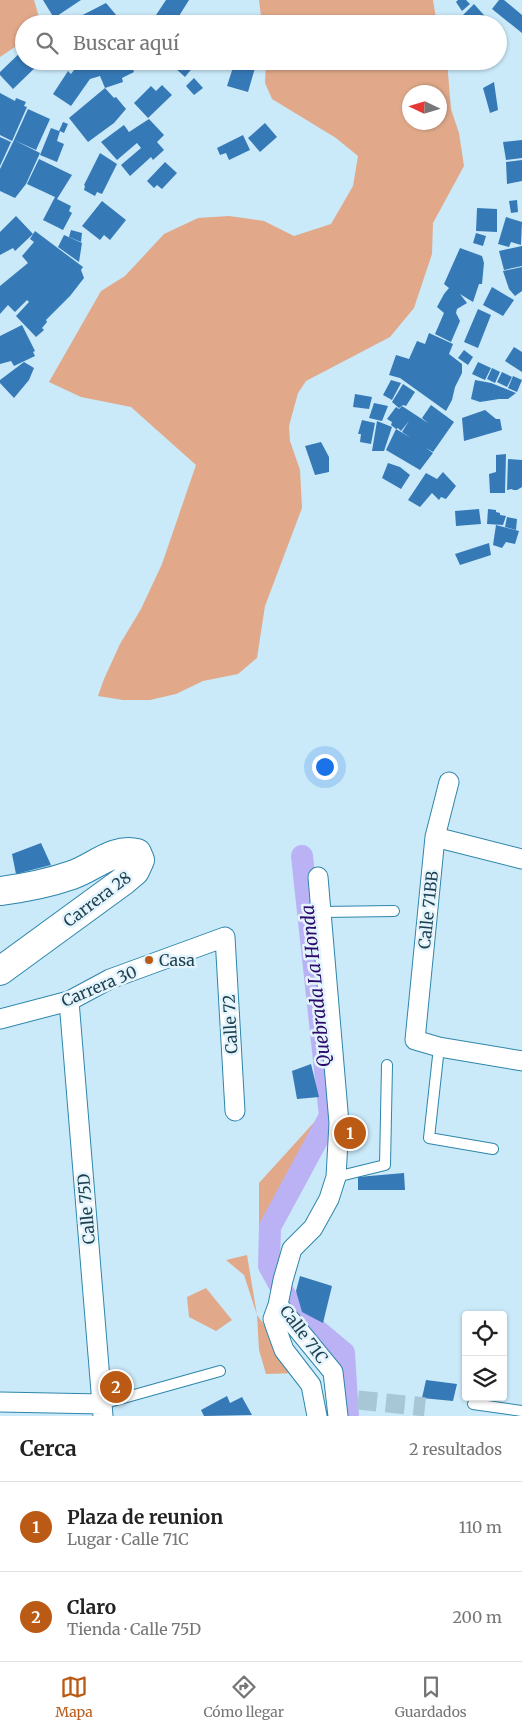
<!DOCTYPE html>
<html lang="es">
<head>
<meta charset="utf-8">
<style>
	body { margin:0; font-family:Merriweather,serif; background:#f2f2f2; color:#222 }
	.controls { position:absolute; right:15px; bottom:15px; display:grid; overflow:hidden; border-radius:5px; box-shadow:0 1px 4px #0004 }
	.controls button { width:45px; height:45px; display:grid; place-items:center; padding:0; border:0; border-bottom:1px solid #e0e0e0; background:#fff; color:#222; font:25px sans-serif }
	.compass { position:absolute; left:402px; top:85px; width:45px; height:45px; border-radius:50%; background:#fff; box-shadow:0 1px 4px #0004; rotate:274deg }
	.you { position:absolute; left:324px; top:766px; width:18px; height:18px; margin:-12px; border:4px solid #fff; border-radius:50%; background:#1a73e8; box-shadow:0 0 0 8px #1a73e833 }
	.badge { display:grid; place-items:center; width:32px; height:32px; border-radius:50%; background:#ba5a15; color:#fff; font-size:16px; font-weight:700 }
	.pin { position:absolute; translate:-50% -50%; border:2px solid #fff; box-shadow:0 1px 5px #0006 }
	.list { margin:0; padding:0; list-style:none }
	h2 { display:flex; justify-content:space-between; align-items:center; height:65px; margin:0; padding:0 20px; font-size:21px }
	h2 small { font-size:16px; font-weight:400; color:#767676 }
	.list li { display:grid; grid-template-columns:32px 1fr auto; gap:15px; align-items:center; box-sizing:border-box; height:90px; padding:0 20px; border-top:1px solid #e0e0e0 }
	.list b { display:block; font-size:19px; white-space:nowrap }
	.list p { margin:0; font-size:16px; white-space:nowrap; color:#767676 }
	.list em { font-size:16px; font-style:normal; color:#767676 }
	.icon { flex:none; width:28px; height:28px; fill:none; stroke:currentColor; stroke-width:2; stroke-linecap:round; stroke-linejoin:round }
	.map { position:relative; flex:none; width:522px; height:1416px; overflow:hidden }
	.search { position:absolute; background:#fff; box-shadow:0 1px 4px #0004; left:15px; right:15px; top:15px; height:55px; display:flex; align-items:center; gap:12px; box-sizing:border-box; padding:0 18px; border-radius:28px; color:#767676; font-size:19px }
	.sheet { height:245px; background:#fff }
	nav { display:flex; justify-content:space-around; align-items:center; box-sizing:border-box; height:70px; border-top:1px solid #e0e0e0; background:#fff; font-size:14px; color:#767676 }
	nav a { display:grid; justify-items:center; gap:2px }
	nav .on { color:#ba5a15 }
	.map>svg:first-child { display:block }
</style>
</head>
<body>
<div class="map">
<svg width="522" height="1416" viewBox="0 0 522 1416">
	<rect width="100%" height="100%" fill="#cae9f9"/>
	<path fill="#e1a98a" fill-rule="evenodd" d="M0,0H34L41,24H24V41L0,57Z
		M259,0H433L437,24H262Z
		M266,61H447L451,109L459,133L464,166L433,223L432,254L414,308L390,337L306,381L298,393L289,426L290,441L300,470L302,508L265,606L257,658L238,674L203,681L176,694L150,700H123L98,696L104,679L120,644L141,609L162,564L196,465L131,407L81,397L49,382L101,291L125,276L164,234L198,218L229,216L264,221L294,236L331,224L353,186L358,156L336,138L272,99L265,83ZM410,92H440V122H410Z
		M318,1118L259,1239V1183Z
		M247,1255L257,1315L299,1373L266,1374L259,1350L257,1315L244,1275L226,1260Z
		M206,1288L232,1320L216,1331L189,1317L187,1297Z"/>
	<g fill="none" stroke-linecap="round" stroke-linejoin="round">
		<path stroke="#bbb2f6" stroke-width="22" d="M279,1284L269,1266L270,1227L330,1116L302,856
			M281,1288L294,1311L344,1353L348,1416"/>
	</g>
	<path fill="#3679b7" d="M43,0H81L54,18Z
		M166,0H189L174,24H162L154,18Z
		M458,0H466L470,4L462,11L456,2Z
		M499,0H504L522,15V33L492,9Z
		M106,3L123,23L70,24L69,22Z
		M474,4L492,24H471L463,15Z
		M24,49V61H42L13,89L0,75V72Z
		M76,61H79L84,66L96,68L109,61H129L134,72L122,78L123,82L105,88L100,76L90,79L71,106L53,94L68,71L71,74L74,70L71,68Z
		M179,61L180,62L198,61L185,77L174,67Z
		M235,61H257L248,92L227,86Z
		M194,78L203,88L194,95L186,86Z
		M494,82L498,110L490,113L483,88Z
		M162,85L172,95L148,118L134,103L151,86L156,91Z
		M105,88L114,98L116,97L126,109L114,123L88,142L69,118Z
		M0,93L15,101L16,98L26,102L24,106L27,107L12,141L0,135Z
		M28,109L50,119L36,150L14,140Z
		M149,119L164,135L157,142L164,150L153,160L151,157L130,176L121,165L141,148L137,143L117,160L101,142L124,125L129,132Z
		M63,122L68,124L64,133L60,131L57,141L64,144L57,162L40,155L51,128L59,131Z
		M265,123L277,137L260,152L248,138Z
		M243,135L250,150L229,160L226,153L220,155L217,148Z
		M0,137L11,142L0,166Z
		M14,140L40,153L26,184L15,198L0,191V169Z
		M522,140V158L506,160L503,142Z
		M100,153L117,164L102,194L97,192L95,196L84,190L85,186L84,185Z
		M39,159L72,175L57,199L71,206L69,211L72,213L63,230L43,220L55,197L27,184Z
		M522,160V181L507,184L506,162Z
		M165,162L177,173L162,189L157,185L154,188L147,181Z
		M517,200L518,212L511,213L509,201Z
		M102,201L126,220L110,240L104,235L100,240L82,226Z
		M477,208L497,209V232L476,231Z
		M16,216L33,234L15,251L13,248L0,255V232Z
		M506,217L522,222L521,245L511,242L509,247L498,244Z
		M71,230L82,233L81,242L69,237Z
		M35,231L83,267L81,270L84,278L70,296L46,320L47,322L42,328L44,330L36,337L16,316L29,302L27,300L15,312L8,305L0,314V286L28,263L22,256L34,242L30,239Z
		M476,233L486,236L483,246L473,243Z
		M64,235L82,243L79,262L58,247Z
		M522,246V266L504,270L499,251Z
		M460,248L482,256L484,263L482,284H479L473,302L460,294L467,303L457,309L456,313L460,321L451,342L435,334L444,313L437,307L444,294L449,288L444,284Z
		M522,267V291L515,296L509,289L503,271Z
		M492,287L514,300L503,316L483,305Z
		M478,309L491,315L478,348L464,342Z
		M22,325L35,351L33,352L35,356L14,366L11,361L0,364V336Z
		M429,333L453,344L449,354L462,364V373L455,387L452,400L446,411L400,378L389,375L396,355L409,359L417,341L425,344Z
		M514,347L522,352V372L505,361Z
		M464,350L473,357L468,365L458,358Z
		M24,362L34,368L29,380L14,398L0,383V380Z
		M478,362L491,368L485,380L472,374Z
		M492,368L500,372L495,383L487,379Z
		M502,372L512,377L507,387L497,382Z
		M513,376L522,380L517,392L508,388Z
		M391,380L401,383L392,400L383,395Z
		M475,380L491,383L516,393L508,399H499L480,402L471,399Z
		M403,384L415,392L406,406L403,405L399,408L392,402Z
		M355,394L372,397L369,409L353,407Z
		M374,403L388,406L382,421L369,418Z
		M431,405L454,422L433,452L426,448L433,453L420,470L386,450L396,429L411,438L402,432L409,421L401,431L398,428L396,429L391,425L392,422L387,419L396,407L399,409L402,406L428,423L422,418Z
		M485,410L496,419H500L502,430L464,441L462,418Z
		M362,420L375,423L371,444L360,442L361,434H358Z
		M377,421L392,427L384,451H372Z
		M321,442L329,457V472L315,475L305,446Z
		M506,454L505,493H490L489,474L496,472V455Z
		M508,459L522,460V487L517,490H513L512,489L507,490Z
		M388,463L400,467L410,475L401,489L382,478Z
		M443,472L456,486L446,499L441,497L439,500L432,493L420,507L408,500L426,473L437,479Z
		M479,509L481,524L456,526L455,511Z
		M488,509L496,510V512L500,513V515L506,516L503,525L487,524Z
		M507,517L517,519L516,530L505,527Z
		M496,525L519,531L515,544L506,542L502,548L493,545Z
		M489,543L491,555L460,565L455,554Z
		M41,843L51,865L16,874L12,854Z
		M311,1064L319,1097L297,1099L292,1071Z
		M404,1173L405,1190H358V1177Z
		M300,1276L332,1286L323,1323L302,1312L296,1291Z
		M426,1380L457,1384L453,1401L422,1398Z
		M227,1396L230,1403L242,1397L252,1415L204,1416L201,1410Z"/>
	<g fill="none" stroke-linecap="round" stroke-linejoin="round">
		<path stroke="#a7c7d7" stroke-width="19" stroke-dasharray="19 9" stroke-linecap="butt" d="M358,1400L425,1407"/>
		<defs>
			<path id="lane" d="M322,912L394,911
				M439,1047L429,1138L493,1149
				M336,1177L385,1165L387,1065
				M102,1404L220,1371
				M473,1404L522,1411"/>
			<path id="street" d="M449,782L435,837L415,1040L439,1047L522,1061
				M435,837L522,859
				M318,877L339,1123L336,1177L329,1199L313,1228L292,1249L283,1280L278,1305L333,1372L338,1416
				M69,1001L103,1416
				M0,1019L69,1001L110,979L225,937L235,1111
				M278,1305L273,1319L276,1328L284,1350L311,1385L317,1416
				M0,1402L102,1404"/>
			<path id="secondary" d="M0,891C24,888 49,883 72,875C93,868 114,847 137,853L140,860L135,871L122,882L0,971"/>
		</defs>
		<use href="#lane" stroke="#2e86ab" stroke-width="12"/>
		<use href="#street" stroke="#2e86ab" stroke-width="21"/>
		<use href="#secondary" stroke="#2e86ab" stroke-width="30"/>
		<use href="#lane" stroke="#fff" stroke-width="10"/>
		<use href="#street" stroke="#fff" stroke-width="19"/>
		<use href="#secondary" stroke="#fff" stroke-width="28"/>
	</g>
	<circle fill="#ba5a15" stroke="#e4f4fc" stroke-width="2" cx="149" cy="960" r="5"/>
	<g text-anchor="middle" stroke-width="5" stroke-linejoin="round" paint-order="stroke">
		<g font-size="16" fill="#1c3f4f" stroke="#e4f4fc">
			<text transform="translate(97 899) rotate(-37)" y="6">Carrera 28</text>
			<text transform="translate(428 910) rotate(-84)" y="6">Calle 71BB</text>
			<text transform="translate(99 986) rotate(-23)" y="6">Carrera 30</text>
			<text transform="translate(230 1024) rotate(-93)" y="6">Calle 72</text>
			<text transform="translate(86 1209) rotate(-95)" y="6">Calle 75D</text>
			<text transform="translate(304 1334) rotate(53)" y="6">Calle 71C</text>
		</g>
		<g font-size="16" fill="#1c3f4f" stroke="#e4f4fc" text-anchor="start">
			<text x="159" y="966">Casa</text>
		</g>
		<g font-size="18" font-style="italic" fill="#2e096c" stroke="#e4f4fc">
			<text transform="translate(316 986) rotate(-96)" y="6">Quebrada La Honda</text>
		</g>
	</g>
</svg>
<div class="controls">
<button><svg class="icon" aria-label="locate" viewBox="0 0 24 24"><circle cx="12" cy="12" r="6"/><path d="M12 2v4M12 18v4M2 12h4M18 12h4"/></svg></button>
<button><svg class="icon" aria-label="layers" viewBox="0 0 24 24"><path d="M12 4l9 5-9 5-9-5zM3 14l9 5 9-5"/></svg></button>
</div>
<svg class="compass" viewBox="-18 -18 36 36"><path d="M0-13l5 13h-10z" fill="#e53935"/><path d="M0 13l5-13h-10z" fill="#767676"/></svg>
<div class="you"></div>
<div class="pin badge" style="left:350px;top:1133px">1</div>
<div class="pin badge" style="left:116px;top:1387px">2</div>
<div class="search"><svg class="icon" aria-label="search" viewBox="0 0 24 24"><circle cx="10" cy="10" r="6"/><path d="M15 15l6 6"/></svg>Buscar aquí</div>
</div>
<section class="sheet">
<h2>Cerca<small>2 resultados</small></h2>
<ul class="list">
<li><span class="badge">1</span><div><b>Plaza de reunion</b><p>Lugar · Calle 71C</p></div><em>110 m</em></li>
<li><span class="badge">2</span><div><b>Claro</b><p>Tienda · Calle 75D</p></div><em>200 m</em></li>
</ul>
</section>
<nav>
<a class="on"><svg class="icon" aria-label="map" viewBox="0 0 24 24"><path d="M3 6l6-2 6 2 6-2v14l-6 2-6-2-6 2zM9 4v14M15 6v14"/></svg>Mapa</a>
<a><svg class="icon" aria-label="directions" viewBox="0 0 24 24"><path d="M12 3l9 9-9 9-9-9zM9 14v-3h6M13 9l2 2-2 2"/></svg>Cómo llegar</a>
<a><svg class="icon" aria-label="saved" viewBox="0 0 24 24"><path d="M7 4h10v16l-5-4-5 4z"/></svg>Guardados</a>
</nav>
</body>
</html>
